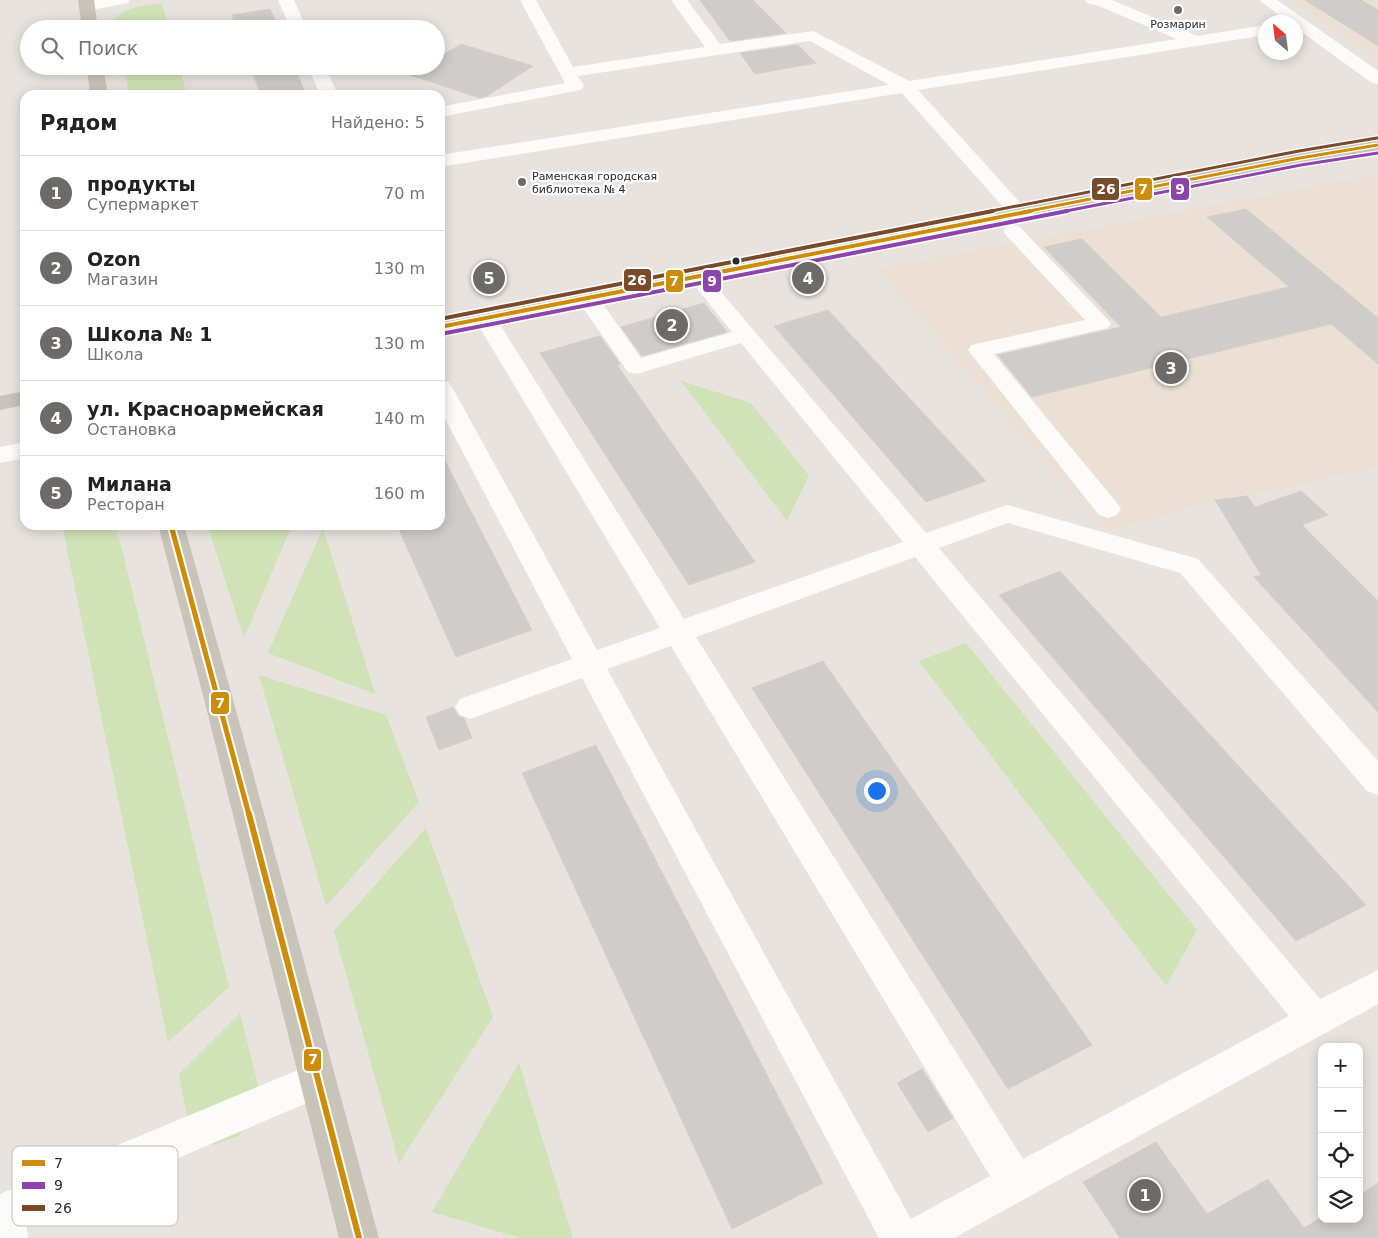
<!DOCTYPE html>
<html lang="ru">
<head>
<meta charset="utf-8">
<style>
	body { margin:0; font-family:"DejaVu Sans",sans-serif; background:#f2f2f2; color:#222 }
	.controls { position:absolute; right:15px; bottom:15px; display:grid; overflow:hidden; border-radius:10px; box-shadow:0 2px 12px #0003 }
	.controls button { width:45px; height:45px; display:grid; place-items:center; padding:0; border:0; border-bottom:1px solid #e0e0e0; background:#fff; color:#222; font:25px sans-serif }
	.compass { position:absolute; left:1258px; top:15px; width:45px; height:45px; border-radius:50%; background:#fff; box-shadow:0 2px 12px #0003; rotate:332deg }
	.you { position:absolute; left:876px; top:790px; width:18px; height:18px; margin:-12px; border:4px solid #fff; border-radius:50%; background:#1a73e8; box-shadow:0 0 0 8px #1a73e833 }
	.badge { display:grid; place-items:center; width:32px; height:32px; border-radius:50%; background:#6c6b69; color:#fff; font-size:16px; font-weight:700 }
	.pin { position:absolute; translate:-50% -50%; border:2px solid #fff; box-shadow:0 1px 5px #0006 }
	.list { margin:0; padding:0; list-style:none }
	h2 { display:flex; justify-content:space-between; align-items:center; height:65px; margin:0; padding:0 20px; font-size:21px }
	h2 small { font-size:16px; font-weight:400; color:#767676 }
	.list li { display:grid; grid-template-columns:32px 1fr auto; gap:15px; align-items:center; box-sizing:border-box; height:75px; padding:0 20px; border-top:1px solid #e0e0e0 }
	.list b { display:block; font-size:19px; white-space:nowrap }
	.list p { margin:0; font-size:16px; white-space:nowrap; color:#767676 }
	.list em { font-size:16px; font-style:normal; color:#767676 }
	.icon { flex:none; width:28px; height:28px; fill:none; stroke:currentColor; stroke-width:2; stroke-linecap:round; stroke-linejoin:round }
	.map { position:relative; flex:none; width:1378px; height:1238px; overflow:hidden }
	.search { position:absolute; background:#fff; box-shadow:0 2px 12px #0003; left:20px; top:20px; width:425px; height:55px; display:flex; align-items:center; gap:12px; box-sizing:border-box; padding:0 18px; border-radius:28px; color:#767676; font-size:19px }
	.panel { position:absolute; background:#fff; box-shadow:0 2px 12px #0003; left:20px; top:90px; width:425px; height:440px; border-radius:15px }
	.map>svg:first-child { display:block }
</style>
</head>
<body>
<div class="map">
<svg width="1378" height="1238" viewBox="0 0 1378 1238">
	<rect width="100%" height="100%" fill="#e8e3df"/>
	<path fill="#ebe0d3" d="M1290,0H1378V61Z
		M1374,175L1378,179V467L1247,496L1215,500L1110,531L1090,513L877,269Z"/>
	<path fill="#cfe3b7" d="M162,3L169,29H117L115,19C125,6 146,6 162,3Z
		M124,66H179L187,95H129Z
		M681,381L751,403L809,476L787,521Z
		M62,525H116L229,987L168,1042Z
		M207,525H292L244,638Z
		M323,528L375,693V694L268,653Z
		M966,643L1197,930L1166,986L919,661Z
		M259,675L386,715L419,802L326,906Z
		M426,828L493,1017L399,1163L334,931Z
		M240,1013L260,1093L252,1113L239,1136L216,1144L192,1145L179,1074Z
		M519,1063L573,1238H519L432,1212Z"/>
	<path fill="#cfccc9" stroke="#d3cfcb" d="M700,0H753L786,33L730,41Z
		M1305,0H1361L1378,10V46Z
		M270,9L279,29H237L232,15Z
		M461,44L533,66L487,96L480,98L410,75L425,66H436V59Z
		M798,45L816,63L755,74L740,53Z
		M250,66H294L306,95H261Z
		M1246,209L1378,318V364L1331,324L1032,397L998,355L1121,327L1044,247L1082,239L1161,317L1289,287L1207,217Z
		M704,303L727,332L642,356L621,327Z
		M828,310L986,481L926,502L774,326Z
		M600,336L620,364L617,365L755,562L689,585L540,353Z
		M440,451L532,630L456,657L397,525H440Z
		M1301,491L1328,515L1302,525L1378,601V712L1254,577L1261,575L1215,500L1247,496L1255,507Z
		M1060,571L1366,905L1296,941L999,595Z
		M823,661L1092,1045L1008,1089L752,688Z
		M453,707L458,716L464,718L472,738L439,750L426,717Z
		M596,745L823,1183L732,1229L522,773Z
		M922,1069L953,1118L928,1132L897,1083Z
		M1156,1142L1207,1214L1268,1179L1304,1228L1322,1217V1219H1359V1195L1378,1183V1238H1120L1083,1182Z"/>
	<g fill="none" stroke-linecap="round" stroke-linejoin="round">
		<path fill="#fcfbfa" fill-rule="evenodd" d="M95,0H130L128,3L87,11L81,9L79,6L81,3Z
			M278,0H294L307,29H291Z
			M520,0H536L573,67L705,47L671,0H687L720,44L813,31L909,81L1177,39L1099,6L1087,3L1085,0H1112L1197,36L1266,25V35L918,90L1026,209L1029,213L1026,217L1019,219L1012,217L902,93L440,167V155L889,85L810,41L578,76L584,86L581,90L440,117V107L565,83Z
			M1259,0H1277L1378,71V84L1372,83L1296,28V22H1288Z
			M308,66H325L338,95H320Z
			M1013,225L1020,227L1111,323L1108,328L994,354L1117,503L1121,509L1117,515L1108,518L1099,515L968,350L971,345L1085,320L1006,235L1003,231L1006,227Z
			M698,271L705,273L926,533L1007,505L1198,559L1378,761V795L1367,791L1180,573L1008,523L939,548L1320,999L1378,970V1004L954,1238H879L582,678L470,719L460,715L455,707L460,699L572,659L440,409V380L448,382L452,387L597,650L660,628L474,318L477,313L485,311L493,313L496,318L684,619L903,542L741,343L636,374L628,372L576,298L579,293L587,292L595,293L641,358L732,332L688,277L691,273ZM915,557L1289,1016L1023,1159L696,637ZM671,646L990,1176L911,1219L607,669Z
			M25,442V458L0,463V447Z
			M317,1062L330,1067L335,1080L330,1093L26,1223L28,1238H0V1194Z"/>
		<path fill="#c9c4b9" fill-rule="evenodd" d="M78,0H94L98,29H82Z
			M87,66H103L108,95H90Z
			M1378,139V151L1300,164L440,334V320L1300,152Z
			M25,391V405L0,410V396Z
			M158,525H184L234,703L379,1238H339L205,703Z"/>
		<defs>
			<path id="bus-1-far3" d="M1024,212L1300,158L1378,145"/>
			<path id="bus-1-far2" d="M440,327L1031,211"/>
			<path id="bus-1-far1" d="M171,525L249,815"/>
			<path id="bus-1" d="M249,814L359,1238"/>
			<path id="bus-2-far1" d="M1061,212L1301,165L1378,153"/>
			<path id="bus-2" d="M441,334L1067,211"/>
			<path id="bus-3-far1" d="M986,212L1299,151L1377,138"/>
			<path id="bus-3" d="M440,319L993,211"/>
		</defs>
		<use href="#bus-1-far3" stroke="#fff" stroke-width="5.5"/>
		<use href="#bus-1-far2" stroke="#fff" stroke-width="7"/>
		<use href="#bus-1-far1" stroke="#fff" stroke-width="9"/>
		<use href="#bus-1" stroke="#fff" stroke-width="10"/>
		<use href="#bus-2-far1" stroke="#fff" stroke-width="5.5"/>
		<use href="#bus-2" stroke="#fff" stroke-width="7"/>
		<use href="#bus-3-far1" stroke="#fff" stroke-width="5.5"/>
		<use href="#bus-3" stroke="#fff" stroke-width="7"/>
		<use href="#bus-1-far3" stroke="#ce8d08" stroke-width="3"/>
		<use href="#bus-1-far2" stroke="#ce8d08" stroke-width="4"/>
		<use href="#bus-1-far1" stroke="#ce8d08" stroke-width="5"/>
		<use href="#bus-1" stroke="#ce8d08" stroke-width="6"/>
		<use href="#bus-2-far1" stroke="#8e44ad" stroke-width="3"/>
		<use href="#bus-2" stroke="#8e44ad" stroke-width="4"/>
		<use href="#bus-3-far1" stroke="#7a4b2a" stroke-width="3"/>
		<use href="#bus-3" stroke="#7a4b2a" stroke-width="4"/>
	</g>
	<g fill="#6c6b69" stroke="#fff" stroke-width="2">
		<circle cx="1178" cy="10" r="5"/>
		<circle cx="522" cy="182" r="5"/>
	</g>
	<circle fill="#2a2a2a" stroke="#fff" stroke-width="2" cx="736" cy="261" r="4.5"/>
	<g text-anchor="middle" stroke-width="4.5" stroke-linejoin="round" paint-order="stroke">
		<g font-size="11" fill="#2a2a2a" stroke="#fff">
			<text x="1178" y="28">Розмарин</text>
			<text x="532" y="180" text-anchor="start">Раменская городская<tspan x="532" dy="13">библиотека № 4</tspan></text>
		</g>
	</g>
	<rect x="12" y="1146" width="166" height="80" rx="8" fill="#fff" stroke="#bfbfbf" stroke-width="1"/>
	<rect x="22" y="1160" width="23" height="6" fill="#ce8d08"/>
	<rect x="22" y="1182" width="23" height="7" fill="#8e44ad"/>
	<rect x="22" y="1205" width="23" height="6" fill="#7a4b2a"/>
	<g font-size="14" fill="#2a2a2a">
		<text x="54" y="1168">7</text>
		<text x="54" y="1190">9</text>
		<text x="54" y="1213">26</text>
	</g>
	<g stroke="#fff" stroke-width="2">
		<rect x="1170" y="177" width="20" height="24" rx="5" fill="#8e44ad"/>
		<rect x="1134" y="177" width="19" height="24" rx="5" fill="#ce8d08"/>
		<rect x="1091" y="177" width="29" height="24" rx="5" fill="#7a4b2a"/>
		<rect x="623" y="268" width="29" height="24" rx="5" fill="#7a4b2a"/>
		<rect x="702" y="269" width="20" height="24" rx="5" fill="#8e44ad"/>
		<rect x="665" y="269" width="19" height="24" rx="5" fill="#ce8d08"/>
		<rect x="210" y="691" width="20" height="24" rx="5" fill="#ce8d08"/>
		<rect x="303" y="1048" width="19" height="24" rx="5" fill="#ce8d08"/>
	</g>
	<g font-size="14" text-anchor="middle" font-weight="bold" fill="#fff">
		<text x="1180" y="194">9</text>
		<text x="1143" y="194">7</text>
		<text x="1106" y="194">26</text>
		<text x="637" y="285">26</text>
		<text x="712" y="286">9</text>
		<text x="674" y="286">7</text>
		<text x="220" y="708">7</text>
		<text x="313" y="1064">7</text>
	</g>
</svg>
<div class="controls">
<button>+</button>
<button>−</button>
<button><svg class="icon" aria-label="locate" viewBox="0 0 24 24"><circle cx="12" cy="12" r="6"/><path d="M12 2v4M12 18v4M2 12h4M18 12h4"/></svg></button>
<button><svg class="icon" aria-label="layers" viewBox="0 0 24 24"><path d="M12 4l9 5-9 5-9-5zM3 14l9 5 9-5"/></svg></button>
</div>
<svg class="compass" viewBox="-18 -18 36 36"><path d="M0-13l5 13h-10z" fill="#e53935"/><path d="M0 13l5-13h-10z" fill="#767676"/></svg>
<div class="you"></div>
<div class="pin badge" style="left:1145px;top:1195px">1</div>
<div class="pin badge" style="left:672px;top:325px">2</div>
<div class="pin badge" style="left:1171px;top:368px">3</div>
<div class="pin badge" style="left:808px;top:278px">4</div>
<div class="pin badge" style="left:489px;top:278px">5</div>
<div class="search"><svg class="icon" aria-label="search" viewBox="0 0 24 24"><circle cx="10" cy="10" r="6"/><path d="M15 15l6 6"/></svg>Поиск</div>
<section class="panel">
<h2>Рядом<small>Найдено: 5</small></h2>
<ul class="list">
<li><span class="badge">1</span><div><b>продукты</b><p>Супермаркет</p></div><em>70 m</em></li>
<li><span class="badge">2</span><div><b>Ozon</b><p>Магазин</p></div><em>130 m</em></li>
<li><span class="badge">3</span><div><b>Школа № 1</b><p>Школа</p></div><em>130 m</em></li>
<li><span class="badge">4</span><div><b>ул. Красноармейская</b><p>Остановка</p></div><em>140 m</em></li>
<li><span class="badge">5</span><div><b>Милана</b><p>Ресторан</p></div><em>160 m</em></li>
</ul>
</section>
</div>
</body>
</html>
